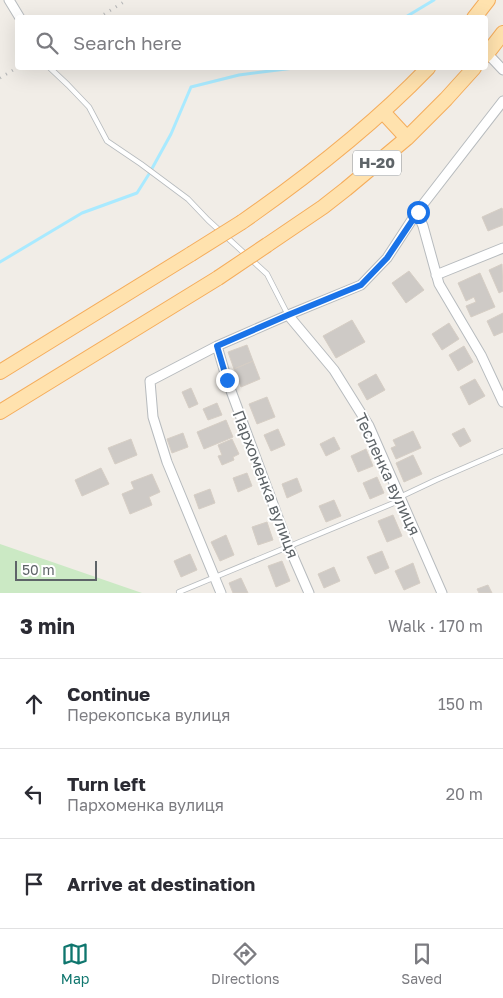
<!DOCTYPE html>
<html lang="en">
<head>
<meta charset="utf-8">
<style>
	body { margin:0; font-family:"Golos Text",sans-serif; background:#f7f7f7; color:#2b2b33 }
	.scale { position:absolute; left:15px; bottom:12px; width:82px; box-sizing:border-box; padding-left:5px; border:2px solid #5e6468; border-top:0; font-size:14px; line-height:18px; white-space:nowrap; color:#5e6468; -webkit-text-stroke:4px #fff; paint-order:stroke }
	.stop { position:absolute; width:15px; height:15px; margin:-11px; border:4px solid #1a73e8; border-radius:50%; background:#fff }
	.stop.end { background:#1a73e8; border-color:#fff; box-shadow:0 1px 5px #0008 }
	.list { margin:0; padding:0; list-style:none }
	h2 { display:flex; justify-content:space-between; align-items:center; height:65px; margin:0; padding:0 20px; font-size:21px }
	h2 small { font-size:16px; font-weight:400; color:#7c7c81 }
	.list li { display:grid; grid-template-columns:32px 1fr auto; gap:15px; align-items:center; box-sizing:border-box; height:90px; padding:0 20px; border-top:1px solid #e1e1e2 }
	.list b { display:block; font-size:19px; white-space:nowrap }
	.list p { margin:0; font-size:16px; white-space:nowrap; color:#7c7c81 }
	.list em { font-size:16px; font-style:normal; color:#7c7c81 }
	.icon { flex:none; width:28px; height:28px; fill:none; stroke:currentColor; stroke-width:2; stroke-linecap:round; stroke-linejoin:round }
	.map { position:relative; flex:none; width:503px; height:593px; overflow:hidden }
	.search { position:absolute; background:#fff; box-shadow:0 5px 20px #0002; left:15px; right:15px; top:15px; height:55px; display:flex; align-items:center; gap:12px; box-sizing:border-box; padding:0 18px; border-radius:5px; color:#7c7c81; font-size:19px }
	.sheet { height:335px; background:#fff }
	nav { display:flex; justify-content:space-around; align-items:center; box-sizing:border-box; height:70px; border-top:1px solid #e1e1e2; background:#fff; font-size:14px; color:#7c7c81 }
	nav a { display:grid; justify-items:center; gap:2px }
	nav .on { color:#0f766e }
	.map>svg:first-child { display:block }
</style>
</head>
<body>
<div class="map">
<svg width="503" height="593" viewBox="0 0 503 593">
	<rect width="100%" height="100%" fill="#f1ede7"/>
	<path fill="#cbe9c4" d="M0,544L142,593H0Z"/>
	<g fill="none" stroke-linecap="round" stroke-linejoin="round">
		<path stroke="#a9eaff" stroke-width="3" d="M404,18L434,0
			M0,262L82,213L137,193L149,174L171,134L191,87L239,75L294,68"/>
	</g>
	<path fill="#cecac6" stroke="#d6cec5" d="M502,208L503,211V225L488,231L482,217Z
		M502,264L503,291L499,293L489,270Z
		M409,271L424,290L406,303L392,283Z
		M480,273L495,307L471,317L466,306L476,302L474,297L466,301L458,283Z
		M503,313V332L494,336L487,321Z
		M352,320L365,342L336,358L323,336Z
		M449,323L459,339L442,350L432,334Z
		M247,345L253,361L234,369L228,352Z
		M464,346L473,362L458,371L449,355Z
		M253,361L260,379L241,387L234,369Z
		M376,374L385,390L367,400L358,384Z
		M475,379L485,396L469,405L460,387Z
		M191,388L198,404L189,408L182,392Z
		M267,397L275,417L257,424L249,404Z
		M217,403L222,415L208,420L203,409Z
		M226,420L233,437L204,449L197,432Z
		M464,428L471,441L460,447L452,434Z
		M278,429L285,445L271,451L264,435Z
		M413,431L421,448L396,459L391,448L396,446L393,440Z
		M183,433L188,447L172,453L167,439Z
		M334,437L340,449L326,456L320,444Z
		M131,439L137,455L115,464L108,448Z
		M232,439L239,454L233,457L234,460L222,465L218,456L222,455L218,445Z
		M366,449L373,466L358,472L351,456Z
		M413,455L422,474L404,482L396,463Z
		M101,468L109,484L82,496L75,480Z
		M247,473L252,486L238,492L233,478Z
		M152,474L160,492L149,497L152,505L130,514L122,494L134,489L131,482Z
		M377,477L384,493L370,499L363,483Z
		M297,478L302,491L287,498L282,484Z
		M210,489L215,503L199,509L194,495Z
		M334,500L341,516L326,522L319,506Z
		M393,515L402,536L387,542L378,521Z
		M267,522L273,540L258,545L252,527Z
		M226,535L234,555L220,561L211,542Z
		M382,551L389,568L375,574L367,557Z
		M190,554L197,570L181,577L174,561Z
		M282,561L290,581L276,587L268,566Z
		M413,563L420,583L404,590L395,571Z
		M334,567L340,581L324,588L318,574Z
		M241,578L248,593H233L229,583Z
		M488,585L492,593H479L477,589Z"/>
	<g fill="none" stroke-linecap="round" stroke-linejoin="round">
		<defs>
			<path id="lane" d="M50,68L68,85L89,107L107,141L141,164L188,199L208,220L267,274L288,315
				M400,497L436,480L503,451
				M179,592L401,500"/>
			<path id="street" d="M9,0L20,18
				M487,53L503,70
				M503,101L417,212L423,226L439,284L481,355L503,402
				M436,275L503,248
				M288,315L334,370L369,426L442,593
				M217,346L227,380L289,547L309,593
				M221,593L167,462L153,417L150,381L217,346L288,315L361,285L387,258L417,212"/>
			<path id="primary" d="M474,18L488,0
				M486,55L503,33
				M383,112L407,138
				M242,222C308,176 372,126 428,68
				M267,245L323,207L346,189L407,138L446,99L474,68
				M0,372L191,254
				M0,412L218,278"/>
		</defs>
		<use href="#lane" stroke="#b7bbbe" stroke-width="6"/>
		<use href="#street" stroke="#b7bbbe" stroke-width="11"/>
		<use href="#primary" stroke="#f5ad5c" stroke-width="16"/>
		<use href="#lane" stroke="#fff" stroke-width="4.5"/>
		<use href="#street" stroke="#fff" stroke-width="9"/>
		<use href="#primary" stroke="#ffe2ae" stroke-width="14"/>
		<path stroke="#b4b5b6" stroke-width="3" stroke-dasharray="1 6" stroke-linecap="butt" d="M98,18L127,0
			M0,78L18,67"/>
		<defs>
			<path id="primary-bridge" d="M191,254L242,222
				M218,278L267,245"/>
		</defs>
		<use href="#primary-bridge" stroke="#f5ad5c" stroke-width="16" stroke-linecap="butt"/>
		<use href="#primary-bridge" stroke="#ffe2ae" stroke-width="14"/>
	</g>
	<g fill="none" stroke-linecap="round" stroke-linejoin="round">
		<path stroke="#1a73e8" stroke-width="6" d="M227,380L217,346L288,315L361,285L387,258L418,212"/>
	</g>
	<g text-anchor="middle" stroke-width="4" stroke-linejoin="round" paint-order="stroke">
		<rect fill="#fff" stroke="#8e9295" stroke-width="1" x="353" y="150.5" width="48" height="25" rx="4"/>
		<g font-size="15" font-weight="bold" fill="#5e6468">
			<text x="377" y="168">Н-20</text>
		</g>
		<g font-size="16" fill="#5e6468" stroke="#fff">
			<text transform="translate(388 474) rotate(65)" y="6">Тесленка вулиця</text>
			<text transform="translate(266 484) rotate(69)" y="6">Пархоменка вулиця</text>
		</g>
	</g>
</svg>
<div class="scale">50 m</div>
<div class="stop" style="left:418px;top:212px"></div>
<div class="stop end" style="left:227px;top:380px"></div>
<div class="search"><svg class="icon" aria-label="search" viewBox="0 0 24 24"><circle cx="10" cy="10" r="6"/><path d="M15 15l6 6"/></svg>Search here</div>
</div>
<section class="sheet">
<h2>3 min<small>Walk · 170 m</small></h2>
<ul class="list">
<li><svg class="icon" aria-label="ahead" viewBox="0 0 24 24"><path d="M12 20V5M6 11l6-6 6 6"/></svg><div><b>Continue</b><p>Перекопська вулиця</p></div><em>150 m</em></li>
<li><svg class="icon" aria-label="left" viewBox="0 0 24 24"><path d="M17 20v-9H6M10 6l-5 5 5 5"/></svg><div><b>Turn left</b><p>Пархоменка вулиця</p></div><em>20 m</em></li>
<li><svg class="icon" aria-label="arrive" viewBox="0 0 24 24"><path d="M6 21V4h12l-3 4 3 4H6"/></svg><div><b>Arrive at destination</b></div></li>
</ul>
</section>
<nav>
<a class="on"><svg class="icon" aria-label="map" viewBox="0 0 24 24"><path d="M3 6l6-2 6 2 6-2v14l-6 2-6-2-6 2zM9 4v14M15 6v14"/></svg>Map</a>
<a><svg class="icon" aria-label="directions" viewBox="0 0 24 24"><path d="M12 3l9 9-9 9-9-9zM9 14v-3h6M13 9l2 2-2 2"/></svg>Directions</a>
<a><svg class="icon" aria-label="saved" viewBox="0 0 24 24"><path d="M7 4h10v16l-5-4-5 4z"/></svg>Saved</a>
</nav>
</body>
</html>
